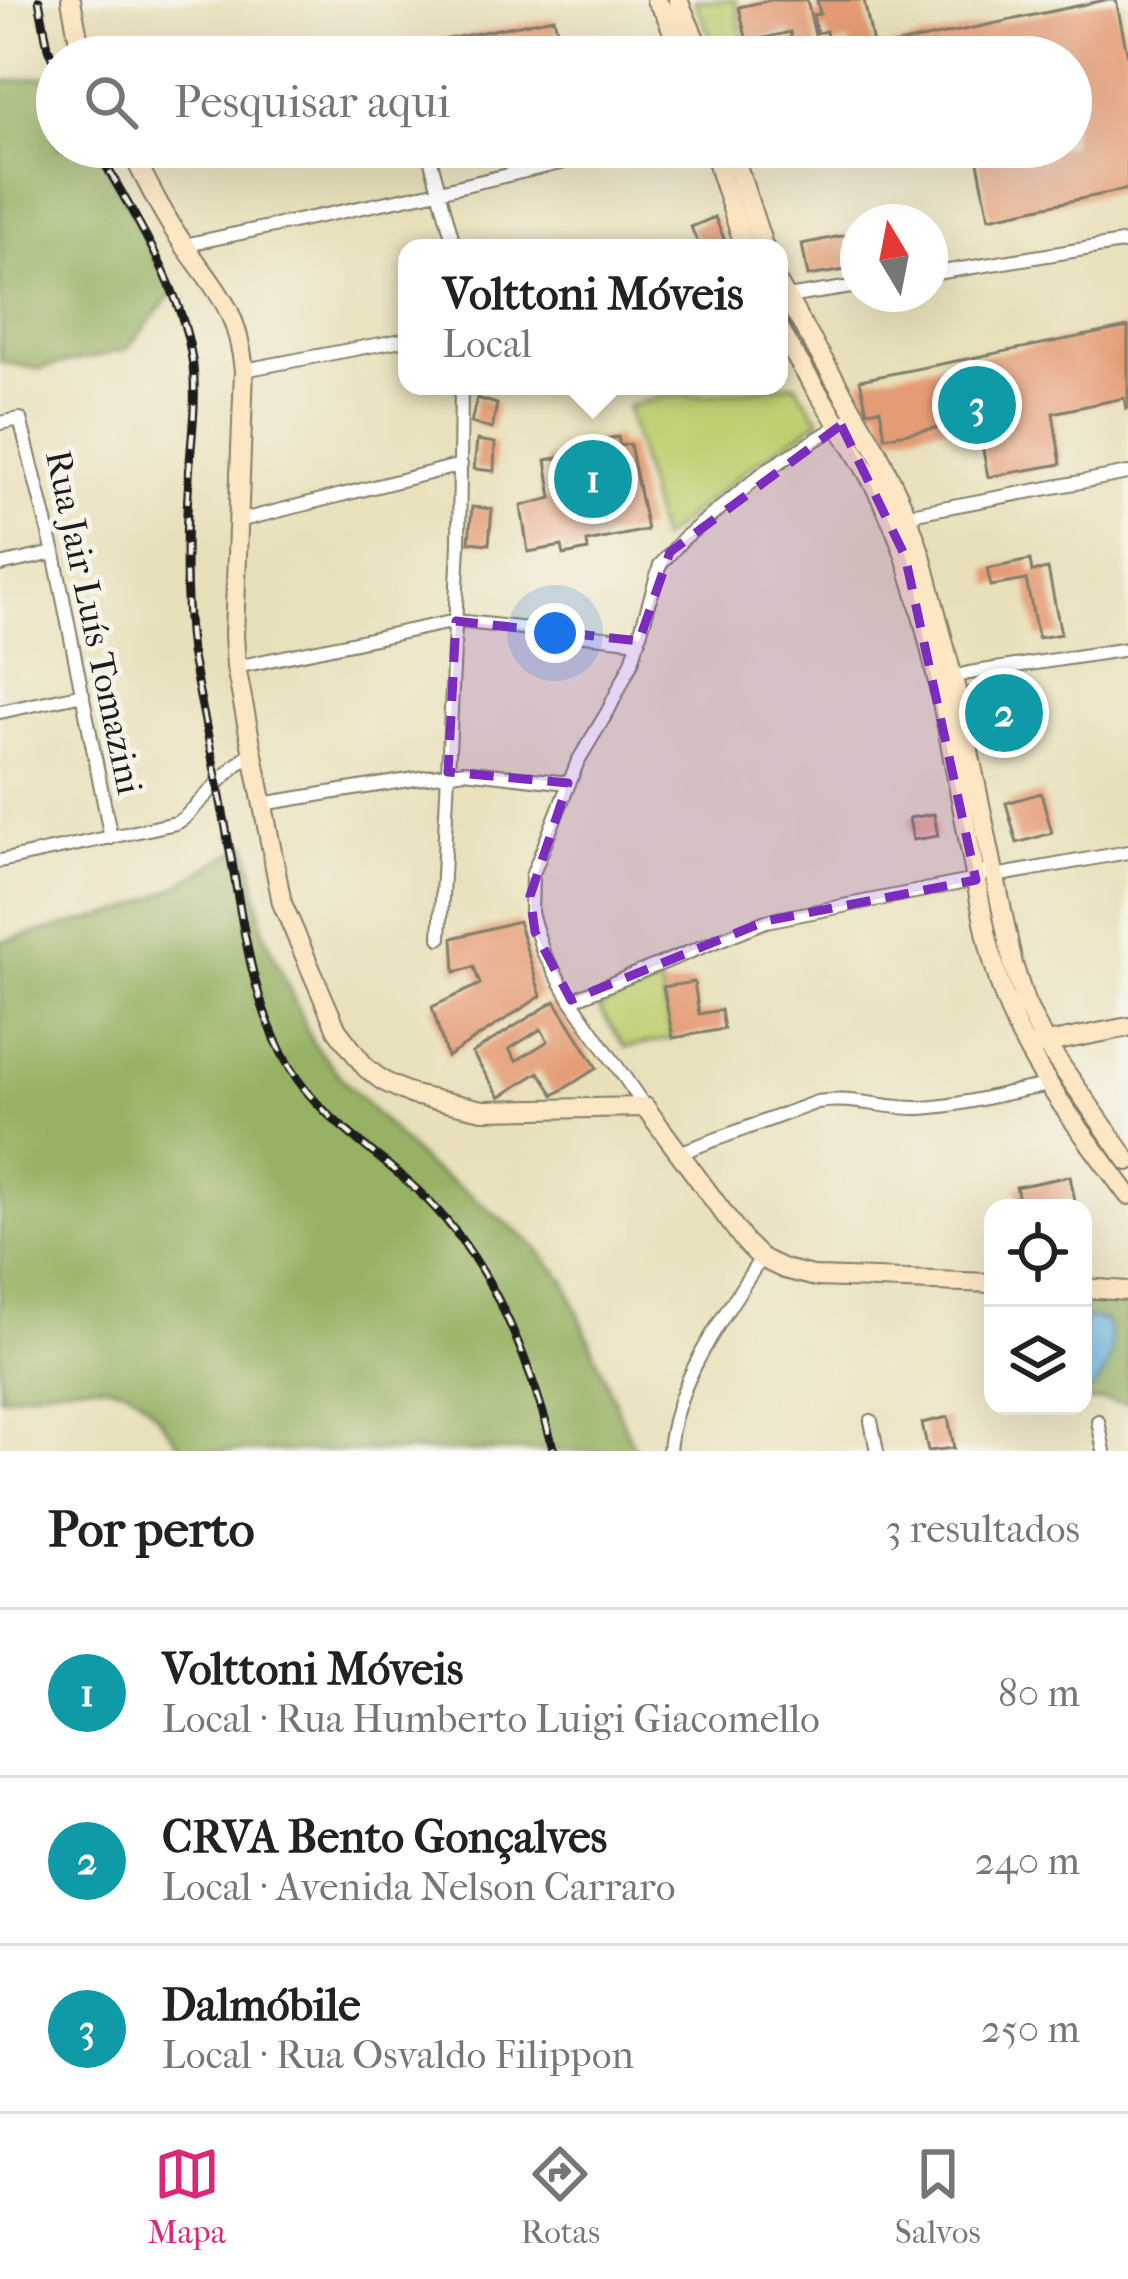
<!DOCTYPE html>
<html lang="pt">
<head>
<meta charset="utf-8">
<style>
	body { margin:0; font-family:"IM FELL French Canon",serif; background:#f6f6f6; color:#222 }
	.controls { position:absolute; right:36px; bottom:36px; display:grid; overflow:hidden; border-radius:24px; box-shadow:0 12px 48px #0002 }
	.controls button { width:108px; height:108px; display:grid; place-items:center; padding:0; border:0; border-bottom:3px solid #e0e0e0; background:#fff; color:#222; font:60px sans-serif }
	.compass { position:absolute; left:840px; top:204px; width:108px; height:108px; border-radius:50%; background:#fff; box-shadow:0 12px 48px #0002; rotate:350deg }
	.you { position:absolute; left:555px; top:633px; width:42px; height:42px; margin:-30px; border:9px solid #fff; border-radius:50%; background:#1a73e8; box-shadow:0 0 0 18px #1a73e833 }
	.badge { display:grid; place-items:center; width:78px; height:78px; border-radius:50%; background:#db2777; color:#fff; font-size:39px; font-weight:700 }
	.pin { position:absolute; translate:-50% -50%; border:6px solid #fff; box-shadow:0 3px 12px #0006 }
	.popup { position:absolute; left:398px; top:239px; width:390px; height:156px; box-sizing:border-box; display:grid; place-content:center; border-radius:24px; background:#fff; filter:drop-shadow(0 3px 9px #0005); font-size:39px; white-space:nowrap; color:#767676 }
	.popup b { font-size:45px; color:#222 }
	.popup::after { content:''; position:absolute; left:50%; top:100%; margin-left:-24px; border:24px solid transparent; border-top-color:#fff }
	.list { margin:0; padding:0; list-style:none }
	h2 { display:flex; justify-content:space-between; align-items:center; height:156px; margin:0; padding:0 48px; font-size:51px }
	h2 small { font-size:39px; font-weight:400; color:#767676 }
	.list li { display:grid; grid-template-columns:78px 1fr auto; gap:36px; align-items:center; box-sizing:border-box; height:168px; padding:0 48px; border-top:3px solid #e0e0e0 }
	.list b { display:block; font-size:45px; white-space:nowrap }
	.list p { margin:0; font-size:39px; white-space:nowrap; color:#767676 }
	.list em { font-size:39px; font-style:normal; color:#767676 }
	.icon { flex:none; width:66px; height:66px; fill:none; stroke:currentColor; stroke-width:2; stroke-linecap:round; stroke-linejoin:round }
	.map { position:relative; flex:none; width:1128px; height:1451px; overflow:hidden }
	.search { position:absolute; background:#fff; box-shadow:0 12px 48px #0002; left:36px; right:36px; top:36px; height:132px; display:flex; align-items:center; gap:30px; box-sizing:border-box; padding:0 42px; border-radius:66px; color:#767676; font-size:45px }
	.sheet { height:660px; background:#fff }
	nav { display:flex; justify-content:space-around; align-items:center; box-sizing:border-box; height:168px; border-top:3px solid #e0e0e0; background:#fff; font-size:33px; color:#767676 }
	nav a { display:grid; justify-items:center; gap:6px }
	nav .on { color:#db2777 }
	.map>svg:first-child { display:block }
</style>
</head>
<body>
<div class="map">
<svg width="1128" height="1451" viewBox="0 0 1128 1451">
	<rect width="100%" height="100%" fill="#f7f3e8"/>
	<filter id="ink" filterUnits="userSpaceOnUse"><feTurbulence type="fractalNoise" baseFrequency=".00833" numOctaves="2"/><feDisplacementMap in="SourceGraphic" scale="24" xChannelSelector="R" yChannelSelector="G"/><feConvolveMatrix kernelMatrix="1 2 1 2 8 2 1 2 1" color-interpolation-filters="sRGB"/></filter>
	<filter id="wash" filterUnits="userSpaceOnUse"><feTurbulence type="fractalNoise" baseFrequency=".004" numOctaves="4" result="noise"/><feDisplacementMap in="SourceGraphic" scale="48" xChannelSelector="R" yChannelSelector="G"/><feGaussianBlur stdDeviation="2.7" result="paint"/><feColorMatrix in="noise" values="0 0 0 0 0 0 0 0 0 0 0 0 0 0 0 0 0 1.4 0 .05"/><feComposite in="paint" operator="in"/></filter>
	<g filter="url(#wash)">
		<rect width="100%" height="100%" fill="#e8e0ba"/>
		<path fill="#bfd073" stroke="#6e7648" stroke-width="3" d="M694,0H736L745,57H720Z
			M795,384L820,420L751,466L660,540L627,407L669,395L701,396Z
			M660,983L671,1039L625,1047L598,1007Z"/>
		<path fill="#97b265" stroke="#5a6740" stroke-width="3" d="M57,75V147H97L173,293L126,350L39,369L0,362V82Z
			M248,844L263,930L313,1043L346,1083L428,1167L471,1195L532,1243L565,1281L635,1451H184C171,1434 151,1404 133,1393C102,1374 34,1391 0,1397V942L124,911L170,890Z
			M1095,1298L1128,1300V1404L1101,1400L1083,1403V1304Z"/>
		<path fill="#6db9e6" stroke="#446a81" stroke-width="3" d="M1083,1318L1105,1320C1119,1347 1108,1380 1083,1396Z"/>
		<g id="blocks">
			<path fill="#e59b75" fill-rule="evenodd" d="M771,0H807L818,49L807,52L808,57H782L780,44L792,41L790,32L747,42L739,7Z
				M817,0H864L874,49L1105,0H1116L1128,57V189L989,218L975,147H1071V57H842L851,53L849,42L829,46L826,31L817,33L813,15L820,14Z
				M554,18L564,57H426L423,44Z
				M715,217L725,241L711,246L709,242L699,246L691,227Z
				M851,234L858,268L808,276L802,244Z
				M1128,327V408L1126,409L1124,398L1053,413L1061,464L988,477L979,429L960,433L958,424L885,437L880,409L867,411L860,380Z
				M477,398L497,404L492,429L471,423Z
				M618,437L620,446L630,444L647,530L587,542L588,550L564,555L562,546L528,552L521,506L552,498L546,460L600,450L598,440Z
				M477,440L495,443L494,471L474,469Z
				M472,507L492,509L489,544L469,542Z
				M1030,560L1032,572L1048,569L1061,634L1038,638L1026,580L991,586L987,569Z
				M1027,677L1039,737L981,748L969,688Z
				M1041,793L1052,833L1017,843L1006,803Z
				M934,814L938,836L913,840L909,818Z
				M518,921L541,996L447,1057L432,1007L480,984L474,967L455,972L453,938Z
				M694,982L699,1014L721,1010L724,1029L673,1038L663,987Z
				M555,1001L597,1068L554,1095L539,1072L500,1097L472,1053ZM541,1029L548,1041L516,1061L509,1049Z
				M1070,1176L1075,1202L1045,1208H1021L1016,1187Z
				M948,1417L954,1448L928,1451L922,1423Z"/>
		</g>
	</g>
	<g filter="url(#ink)">
		<use href="#blocks" fill-opacity="0" stroke="#827e6b" stroke-width="3"/>
		<g fill="none" stroke-linecap="round" stroke-linejoin="round">
			<defs>
				<path id="street" d="M427,147L455,248
					M184,245L439,191L629,147
					M930,274L1128,242
					M780,298L858,286
					M244,370L407,339
					M0,423L20,419L54,553L111,838
					M905,515L1128,473
					M238,521L461,465
					M0,565L54,553
					M236,667L456,621L639,641
					M946,679L969,673L1128,649
					M0,712L83,694
					M262,804L464,771L568,783
					M0,861L176,823L183,819L235,766L252,752
					M440,938L459,544L461,386
					M571,1000L766,921L976,880L987,871L995,876L1128,852
					M645,1107L571,1000L543,952L531,913L532,876L578,761L608,711L632,662L660,565L683,539L768,469L856,415
					M679,1153L817,1102C853,1096 885,1109 921,1108C965,1106 1007,1091 1051,1085
					M871,1421L877,1451
					M1098,1421L1104,1451
					M669,1451C675,1379 724,1317 761,1258"/>
				<path id="secondary" d="M71,0L79,42L86,57
					M656,0L666,15L683,57
					M678,0L703,57
					M129,147C146,180 163,215 184,245C218,293 237,308 244,370L234,635L236,667L282,903L337,1030L366,1068L383,1081L413,1095L483,1110L645,1107L745,1242L761,1258L784,1269L816,1277L993,1283
					M712,147L745,248
					M731,147L764,248
					M779,285L878,453L907,515L921,555L958,698L1013,964L1025,1002L1045,1043L1128,1161
					M779,328C821,405 879,473 906,559C935,652 951,748 969,843C980,899 988,959 1010,1012C1037,1078 1086,1137 1128,1195
					M1037,1045L1128,1027
					M1083,1288L1128,1291"/>
			</defs>
			<use href="#street" stroke="#827e6b" stroke-width="16"/>
			<use href="#secondary" stroke="#827e6b" stroke-width="22"/>
			<use href="#street" stroke="#fff" stroke-width="12"/>
			<use href="#secondary" stroke="#fce6c4" stroke-width="18"/>
			<defs>
				<path id="rail" d="M39,0L48,48L57,70
					M96,147C133,216 183,287 193,366C197,402 191,440 189,476C185,536 184,592 191,652C203,714 217,777 228,840C242,915 250,1001 290,1068C321,1119 373,1149 415,1188C490,1256 528,1355 554,1451"/>
			</defs>
			<use href="#rail" stroke="#1c1c1c" stroke-width="9"/>
			<use href="#rail" stroke="#f7f3e8" stroke-width="4.5" stroke-dasharray="14" stroke-linecap="butt"/>
		</g>
	</g>
	<path fill="#7b2cbf" fill-opacity="0.2" stroke="#7b2cbf" stroke-width="9" stroke-dasharray="24 15" stroke-linejoin="round" d="M841,425L905,556L976,880L766,921L571,1000L535,932L530,896L568,783L448,772L456,621L639,641L670,552Z"/>
	<g text-anchor="middle" stroke-width="10" stroke-linejoin="round" paint-order="stroke">
		<g font-size="36" fill="#1c1c1c" stroke="#f7f3e8">
			<text transform="translate(95 622) rotate(78)" y="13">Rua Jair Luís Tomazini</text>
		</g>
	</g>
</svg>
<div class="controls">
<button><svg class="icon" aria-label="locate" viewBox="0 0 24 24"><circle cx="12" cy="12" r="6"/><path d="M12 2v4M12 18v4M2 12h4M18 12h4"/></svg></button>
<button><svg class="icon" aria-label="layers" viewBox="0 0 24 24"><path d="M12 4l9 5-9 5-9-5zM3 14l9 5 9-5"/></svg></button>
</div>
<svg class="compass" viewBox="-18 -18 36 36"><path d="M0-13l5 13h-10z" fill="#e53935"/><path d="M0 13l5-13h-10z" fill="#767676"/></svg>
<div class="you"></div>
<div class="pin badge" style="left:593px;top:479px;background:#0f9aa8">1</div>
<div class="popup"><b>Volttoni Móveis</b>Local</div>
<div class="pin badge" style="left:1004px;top:713px;background:#0f9aa8">2</div>
<div class="pin badge" style="left:977px;top:405px;background:#0f9aa8">3</div>
<div class="search"><svg class="icon" aria-label="search" viewBox="0 0 24 24"><circle cx="10" cy="10" r="6"/><path d="M15 15l6 6"/></svg>Pesquisar aqui</div>
</div>
<section class="sheet">
<h2>Por perto<small>3 resultados</small></h2>
<ul class="list">
<li><span class="badge" style="background:#0f9aa8">1</span><div><b>Volttoni Móveis</b><p>Local · Rua Humberto Luigi Giacomello</p></div><em>80 m</em></li>
<li><span class="badge" style="background:#0f9aa8">2</span><div><b>CRVA Bento Gonçalves</b><p>Local · Avenida Nelson Carraro</p></div><em>240 m</em></li>
<li><span class="badge" style="background:#0f9aa8">3</span><div><b>Dalmóbile</b><p>Local · Rua Osvaldo Filippon</p></div><em>250 m</em></li>
</ul>
</section>
<nav>
<a class="on"><svg class="icon" aria-label="map" viewBox="0 0 24 24"><path d="M3 6l6-2 6 2 6-2v14l-6 2-6-2-6 2zM9 4v14M15 6v14"/></svg>Mapa</a>
<a><svg class="icon" aria-label="directions" viewBox="0 0 24 24"><path d="M12 3l9 9-9 9-9-9zM9 14v-3h6M13 9l2 2-2 2"/></svg>Rotas</a>
<a><svg class="icon" aria-label="saved" viewBox="0 0 24 24"><path d="M7 4h10v16l-5-4-5 4z"/></svg>Salvos</a>
</nav>
</body>
</html>
